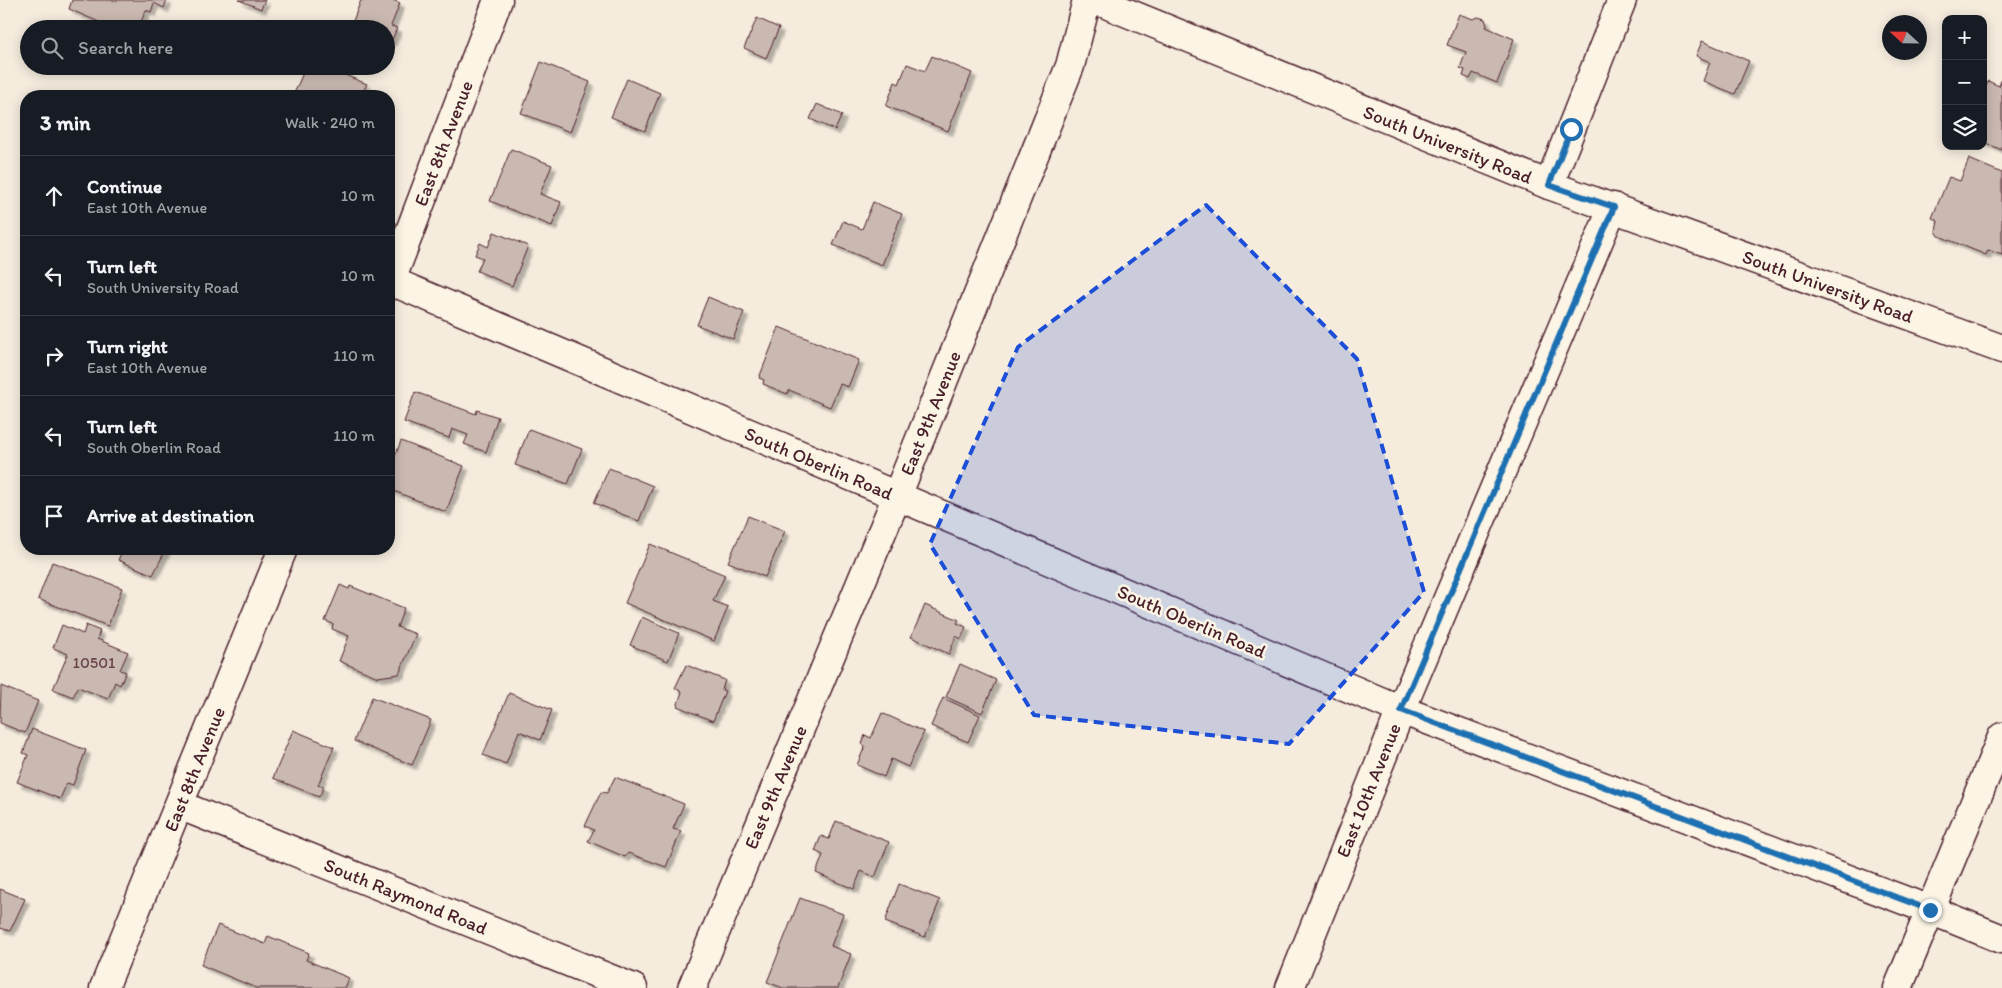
<!DOCTYPE html>
<html lang="en">
<head>
<meta charset="utf-8">
<style>
	body { margin:0; font-family:Itim,sans-serif; background:#20242c; color:#f1f3f6 }
	.controls { position:absolute; right:15px; top:15px; display:grid; overflow:hidden; border-radius:10px; box-shadow:0 2px 12px #0003 }
	.controls button { width:45px; height:45px; display:grid; place-items:center; padding:0; border:0; border-bottom:1px solid #363941; background:#171b24; color:#f1f3f6; font:25px sans-serif }
	.compass { position:absolute; left:1882px; top:15px; width:45px; height:45px; border-radius:50%; background:#171b24; box-shadow:0 2px 12px #0003; rotate:292deg }
	.stop { position:absolute; width:15px; height:15px; margin:-11px; border:4px solid #1f6fb2; border-radius:50%; background:#fff }
	.stop.end { background:#1f6fb2; border-color:#fff; box-shadow:0 1px 5px #0008 }
	.list { margin:0; padding:0; list-style:none }
	h2 { display:flex; justify-content:space-between; align-items:center; height:65px; margin:0; padding:0 20px; font-size:21px }
	h2 small { font-size:16px; font-weight:400; color:#9ea1a6 }
	.list li { display:grid; grid-template-columns:32px 1fr auto; gap:15px; align-items:center; box-sizing:border-box; height:80px; padding:0 20px; border-top:1px solid #363941 }
	.list b { display:block; font-size:19px; white-space:nowrap }
	.list p { margin:0; font-size:16px; white-space:nowrap; color:#9ea1a6 }
	.list em { font-size:16px; font-style:normal; color:#9ea1a6 }
	.icon { flex:none; width:28px; height:28px; fill:none; stroke:currentColor; stroke-width:2; stroke-linecap:round; stroke-linejoin:round }
	.map { position:relative; flex:none; width:2002px; height:988px; overflow:hidden }
	.search { position:absolute; background:#171b24; box-shadow:0 2px 12px #0003; left:20px; top:20px; width:375px; height:55px; display:flex; align-items:center; gap:12px; box-sizing:border-box; padding:0 18px; border-radius:28px; color:#9ea1a6; font-size:19px }
	.panel { position:absolute; background:#171b24; box-shadow:0 2px 12px #0003; left:20px; top:90px; width:375px; height:465px; border-radius:20px }
	.map>svg:first-child { display:block }
</style>
</head>
<body>
<div class="map">
<svg width="2002" height="988" viewBox="0 0 2002 988">
	<defs>
		<filter id="shadow"><feDropShadow dx="4.5" dy="4.5" stdDeviation="1" flood-color="#0004"/></filter>
	</defs>
	<rect width="100%" height="100%" fill="#f5ecde"/>
	<filter id="ink" filterUnits="userSpaceOnUse"><feTurbulence type="fractalNoise" baseFrequency=".02" numOctaves="2"/><feDisplacementMap in="SourceGraphic" scale="10" xChannelSelector="R" yChannelSelector="G"/><feConvolveMatrix kernelMatrix="1 2 1 2 8 2 1 2 1" color-interpolation-filters="sRGB"/></filter>
	<g filter="url(#ink)">
		<path fill="#cab9b1" stroke="#4a1f2b" filter="url(#shadow)" d="M72,0H167L164,8L154,3L151,12L146,10L138,29H115L69,9Z
			M239,0H265L261,9Z
			M361,0H393L400,3L391,26L397,28L391,42L386,40V29H350Z
			M1459,14L1473,19L1478,17L1485,19L1487,25L1486,27L1514,39L1497,83L1473,73L1470,79L1463,76L1465,70L1460,68L1466,52L1447,45Z
			M757,18L779,28L766,58L744,48Z
			M1702,41L1749,61L1735,94L1703,81L1710,62L1696,56Z
			M932,56L972,73L948,131L886,106L895,82L899,84L907,64L925,71Z
			M541,62L590,82L570,132L521,113Z
			M306,66H323L367,84L361,96H293Z
			M2002,78V150L1983,142V93L1988,81L1999,86Z
			M627,79L660,93L645,131L611,117Z
			M817,104L842,115L835,130L810,119Z
			M511,149L552,165L540,194L561,202L552,226L490,201Z
			M1969,159L2002,173V255L1988,250L1986,255L1939,236L1936,231L1938,221L1932,218L1949,177L1960,181Z
			M873,202L902,214L882,265L833,245L843,221L862,229Z
			M494,232L528,246L512,286L477,271L483,258L475,255L480,243L488,247Z
			M708,297L744,312L733,339L697,325Z
			M779,327L859,360L848,387L840,384L830,407L789,390L787,394L763,384L764,380L759,378Z
			M415,392L476,414L477,410L498,417L486,452L464,444L468,435L452,429L449,438L404,422Z
			M529,429L582,449L568,484L515,465Z
			M401,441L464,466L446,512L389,489V472Z
			M609,468L653,486L639,521L594,503Z
			M748,516L785,531L765,577L728,562Z
			M650,544L725,575L713,601L728,607L714,641L625,603Z
			M123,549H166L153,575L118,560Z
			M52,562L122,588L108,626L38,599Z
			M340,585L349,589L350,586L404,608L397,627L416,634L399,674L378,677L339,661L349,636L332,629L333,624L325,621Z
			M925,605L959,620L957,623L966,627L961,639L956,636L949,654L911,637Z
			M642,617L679,633L668,661L630,645Z
			M62,625L83,634L86,625L100,631L97,639L128,652L120,670L126,672L120,685L115,682L108,699L78,687L73,697L53,689L68,654L53,648Z
			M960,664L996,680L982,713L946,697Z
			M686,665L725,680L722,690L725,691L713,721L677,706L682,692L675,688Z
			M1,686L38,701L25,733L0,723Z
			M509,693L552,710L540,740L519,731L506,764L483,755Z
			M372,697L431,720L412,765L354,741Z
			M943,698L980,715L968,742L931,726Z
			M882,713L924,732L908,767L891,759L884,777L857,765L865,746L862,744L865,735L871,738Z
			M32,729L86,750L73,785L67,783L60,799L17,782L28,755L23,753Z
			M293,730L334,747L318,785L324,787L319,797L273,778Z
			M615,777L684,804L673,829L681,831L666,867L628,853L625,857L588,841L594,830L585,826L601,792L607,793Z
			M836,821L889,842L875,877L861,871L854,889L816,873L823,855L815,851L821,836L829,839Z
			M899,884L940,900L925,937L885,922Z
			M0,889L25,899L10,931L0,928Z
			M800,898L843,914L831,946L851,954L838,988H783L767,982Z
			M218,925L265,944L268,936L309,953L306,960L349,978L345,988H256L201,965Z"/>
		<g fill="none" stroke-linecap="round" stroke-linejoin="round">
			<defs>
				<path id="minor" d="M1549,185L1622,0
					M391,281L1401,710L1930,910L2002,939
					M389,286L498,0
					M179,805L633,988
					M104,988L283,549
					M692,988L897,496L1070,66L1087,0
					M1290,988L1401,710L1613,207
					M1898,988L2002,737"/>
				<path id="major" d="M1096,0L1549,185L2002,349"/>
			</defs>
			<use href="#minor" stroke="#4a1f2b" stroke-width="31"/>
			<use href="#major" stroke="#4a1f2b" stroke-width="31"/>
			<use href="#minor" stroke="#fcf5e5" stroke-width="28"/>
			<use href="#major" stroke="#fcf5e5" stroke-width="28"/>
		</g>
	</g>
	<g fill="none" stroke-linecap="round" stroke-linejoin="round" filter="url(#ink)">
		<path stroke="#1f6fb2" stroke-width="6" d="M1571,129L1549,185L1614,207L1401,710L1930,910"/>
	</g>
	<path fill="#1d4ed8" fill-opacity="0.2" stroke="#1d4ed8" stroke-width="4" stroke-dasharray="10 6" stroke-linejoin="round" d="M1206,205L1357,359L1424,592L1289,744L1034,715L930,544L1018,347Z"/>
	<g text-anchor="middle" stroke-width="5" stroke-linejoin="round" paint-order="stroke">
		<g font-size="16" fill="#6a464c">
			<text x="94" y="668">10501</text>
		</g>
		<g font-size="19" fill="#4a1f2b" stroke="#fcf5e5">
			<text transform="translate(443 143) rotate(-69)" y="7">East 8th Avenue</text>
			<text transform="translate(1448 144) rotate(22)" y="7">South University Road</text>
			<text transform="translate(1828 286) rotate(20)" y="7">South University Road</text>
			<text transform="translate(930 413) rotate(-68)" y="7">East 9th Avenue</text>
			<text transform="translate(819 463) rotate(23)" y="7">South Oberlin Road</text>
			<text transform="translate(1192 621) rotate(23)" y="7">South Oberlin Road</text>
			<text transform="translate(194 769) rotate(-68)" y="7">East 8th Avenue</text>
			<text transform="translate(775 787) rotate(-67)" y="7">East 9th Avenue</text>
			<text transform="translate(1368 790) rotate(-68)" y="7">East 10th Avenue</text>
			<text transform="translate(406 896) rotate(22)" y="7">South Raymond Road</text>
		</g>
	</g>
</svg>
<div class="controls">
<button>+</button>
<button>−</button>
<button><svg class="icon" aria-label="layers" viewBox="0 0 24 24"><path d="M12 4l9 5-9 5-9-5zM3 14l9 5 9-5"/></svg></button>
</div>
<svg class="compass" viewBox="-18 -18 36 36"><path d="M0-13l5 13h-10z" fill="#e53935"/><path d="M0 13l5-13h-10z" fill="#9ea1a6"/></svg>
<div class="stop" style="left:1571px;top:129px"></div>
<div class="stop end" style="left:1930px;top:910px"></div>
<div class="search"><svg class="icon" aria-label="search" viewBox="0 0 24 24"><circle cx="10" cy="10" r="6"/><path d="M15 15l6 6"/></svg>Search here</div>
<section class="panel">
<h2>3 min<small>Walk · 240 m</small></h2>
<ul class="list">
<li><svg class="icon" aria-label="ahead" viewBox="0 0 24 24"><path d="M12 20V5M6 11l6-6 6 6"/></svg><div><b>Continue</b><p>East 10th Avenue</p></div><em>10 m</em></li>
<li><svg class="icon" aria-label="left" viewBox="0 0 24 24"><path d="M17 20v-9H6M10 6l-5 5 5 5"/></svg><div><b>Turn left</b><p>South University Road</p></div><em>10 m</em></li>
<li><svg class="icon" aria-label="right" viewBox="0 0 24 24"><path d="M7 20v-9h11M14 6l5 5-5 5"/></svg><div><b>Turn right</b><p>East 10th Avenue</p></div><em>110 m</em></li>
<li><svg class="icon" aria-label="left" viewBox="0 0 24 24"><path d="M17 20v-9H6M10 6l-5 5 5 5"/></svg><div><b>Turn left</b><p>South Oberlin Road</p></div><em>110 m</em></li>
<li><svg class="icon" aria-label="arrive" viewBox="0 0 24 24"><path d="M6 21V4h12l-3 4 3 4H6"/></svg><div><b>Arrive at destination</b></div></li>
</ul>
</section>
</div>
</body>
</html>
